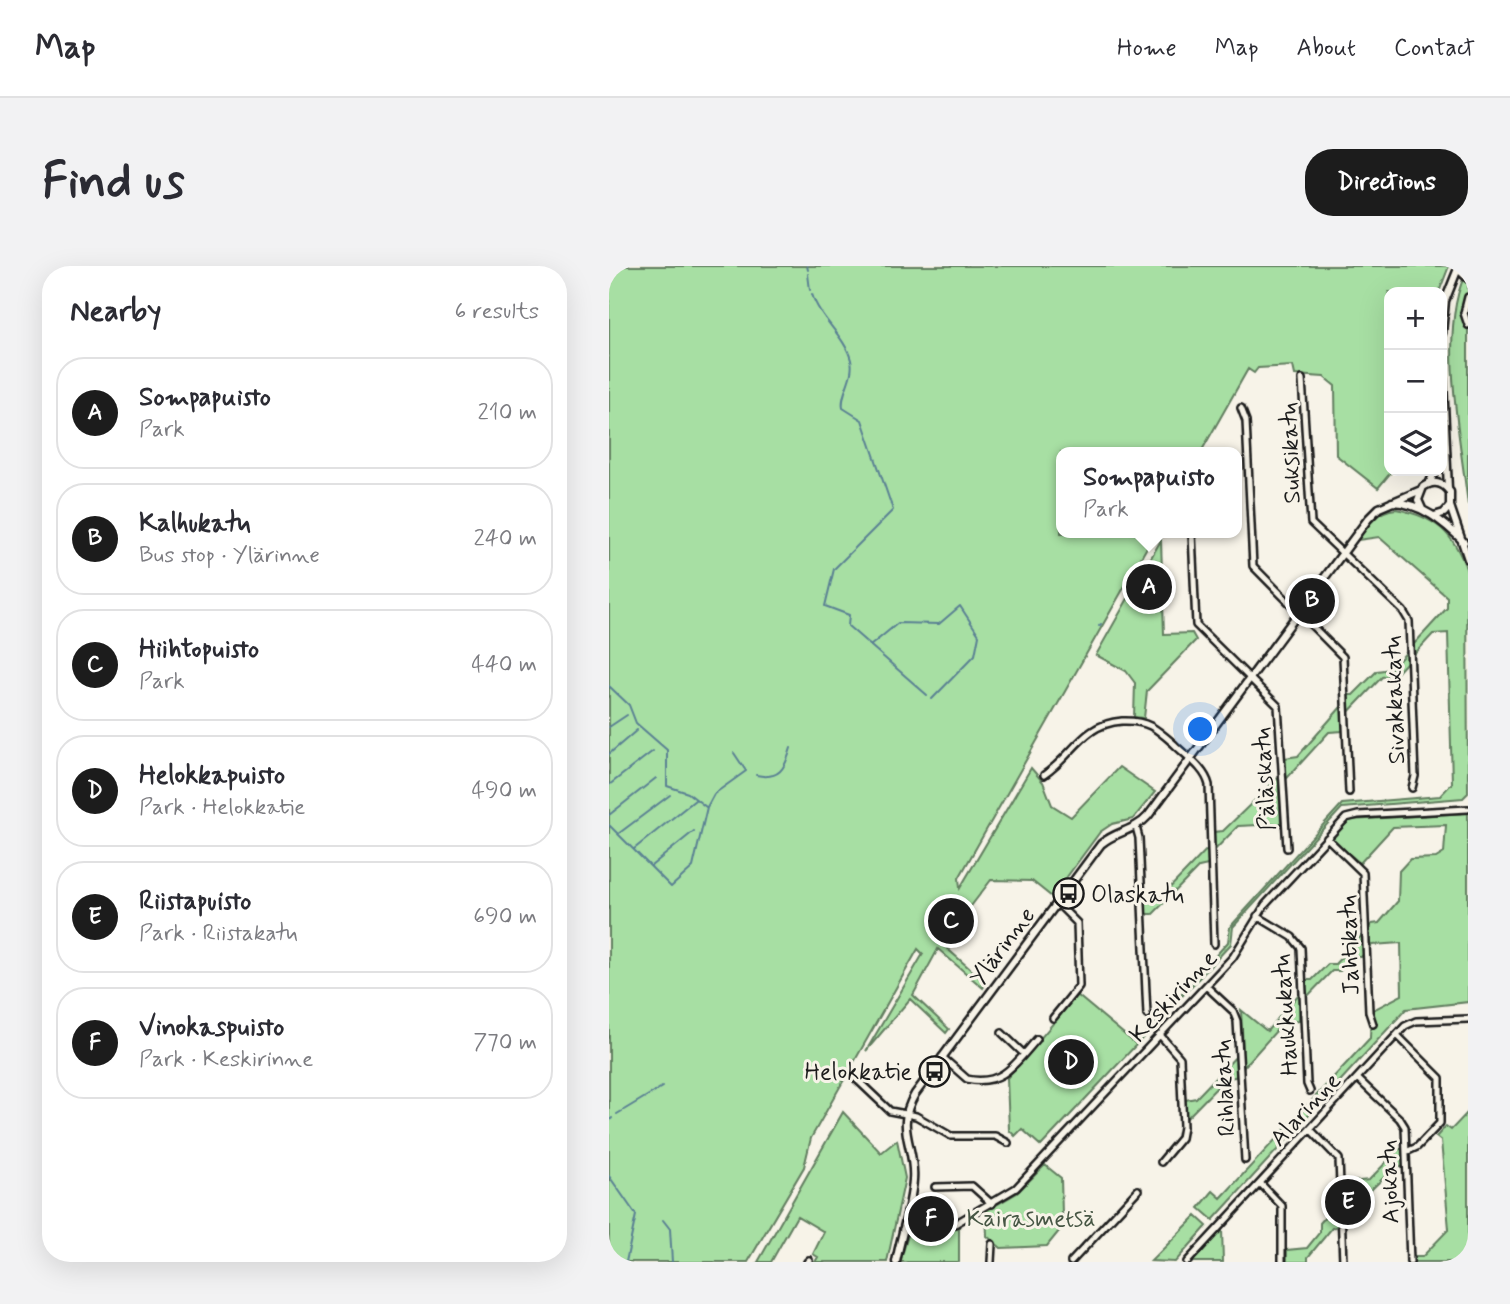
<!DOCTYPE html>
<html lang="en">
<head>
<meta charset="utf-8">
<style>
	body { margin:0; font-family:Mynerve,sans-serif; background:#f2f2f3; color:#2b2b33 }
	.controls { position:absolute; right:21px; top:21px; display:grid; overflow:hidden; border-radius:14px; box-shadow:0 7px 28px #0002 }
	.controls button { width:63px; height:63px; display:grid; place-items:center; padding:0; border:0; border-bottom:2px solid #e1e1e2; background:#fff; color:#2b2b33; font:35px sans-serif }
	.you { position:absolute; left:592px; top:464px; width:24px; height:24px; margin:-18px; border:5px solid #fff; border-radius:50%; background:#1a73e8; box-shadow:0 0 0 10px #1a73e833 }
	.badge { display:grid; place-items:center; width:46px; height:46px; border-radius:50%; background:#1c1c1c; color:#fff; font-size:23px; font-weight:700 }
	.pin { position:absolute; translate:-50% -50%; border:4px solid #fff; box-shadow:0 2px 7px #0006 }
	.popup { position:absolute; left:447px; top:181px; width:186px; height:91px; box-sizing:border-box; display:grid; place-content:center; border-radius:14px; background:#fff; filter:drop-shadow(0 2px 5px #0005); font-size:23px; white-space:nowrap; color:#7c7c81 }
	.popup b { font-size:26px; color:#2b2b33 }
	.popup::after { content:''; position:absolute; left:50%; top:100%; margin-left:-14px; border:14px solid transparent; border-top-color:#fff }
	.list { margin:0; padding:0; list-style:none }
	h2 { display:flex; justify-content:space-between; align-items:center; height:91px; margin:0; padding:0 28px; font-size:30px }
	h2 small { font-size:23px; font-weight:400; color:#7c7c81 }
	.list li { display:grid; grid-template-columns:46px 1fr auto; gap:21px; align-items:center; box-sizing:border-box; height:112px; margin:0 14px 14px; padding:0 14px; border:2px solid #e1e1e2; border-radius:28px }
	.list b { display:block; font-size:26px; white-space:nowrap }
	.list p { margin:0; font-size:23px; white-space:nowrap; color:#7c7c81 }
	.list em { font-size:23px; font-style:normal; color:#7c7c81 }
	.icon { flex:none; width:38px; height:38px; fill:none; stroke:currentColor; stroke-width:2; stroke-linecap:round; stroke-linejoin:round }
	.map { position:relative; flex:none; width:859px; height:996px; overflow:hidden; border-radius:28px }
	header { display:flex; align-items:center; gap:42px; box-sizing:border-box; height:98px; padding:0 35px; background:#fff; border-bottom:2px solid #e1e1e2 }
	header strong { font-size:33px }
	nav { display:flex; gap:38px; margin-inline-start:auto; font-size:24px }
	.intro { display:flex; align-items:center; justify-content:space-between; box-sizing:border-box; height:168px; padding:0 42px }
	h1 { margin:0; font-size:49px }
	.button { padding:18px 32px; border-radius:28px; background:#1c1c1c; color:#fff; font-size:24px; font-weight:700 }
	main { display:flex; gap:42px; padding:0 42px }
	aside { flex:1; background:#fff; border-radius:28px; box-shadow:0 7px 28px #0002 }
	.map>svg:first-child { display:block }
</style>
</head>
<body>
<header>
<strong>Map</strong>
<nav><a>Home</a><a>Map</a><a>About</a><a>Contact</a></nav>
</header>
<div class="intro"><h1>Find us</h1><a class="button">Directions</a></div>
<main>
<aside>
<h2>Nearby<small>6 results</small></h2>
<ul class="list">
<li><span class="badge">A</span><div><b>Sompapuisto</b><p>Park</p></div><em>210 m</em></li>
<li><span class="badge">B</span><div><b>Kalhukatu</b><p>Bus stop · Ylärinne</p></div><em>240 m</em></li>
<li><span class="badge">C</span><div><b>Hiihtopuisto</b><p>Park</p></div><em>440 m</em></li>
<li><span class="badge">D</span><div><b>Helokkapuisto</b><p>Park · Helokkatie</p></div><em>490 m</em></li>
<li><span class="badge">E</span><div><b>Riistapuisto</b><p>Park · Riistakatu</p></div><em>690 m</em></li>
<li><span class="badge">F</span><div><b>Vinokaspuisto</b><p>Park · Keskirinne</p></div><em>770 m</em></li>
</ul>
</aside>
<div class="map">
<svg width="859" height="996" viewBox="0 0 859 996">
	<rect width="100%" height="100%" fill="#f7f3e8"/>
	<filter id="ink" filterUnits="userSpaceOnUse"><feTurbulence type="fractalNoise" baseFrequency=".0143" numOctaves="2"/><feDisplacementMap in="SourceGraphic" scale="14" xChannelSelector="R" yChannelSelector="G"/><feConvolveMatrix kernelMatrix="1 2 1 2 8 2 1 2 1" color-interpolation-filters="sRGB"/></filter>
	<g filter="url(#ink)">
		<path fill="#a7dfa3" stroke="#627e60" stroke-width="2" d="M0,0H840L830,26H780V205H783L769,222L727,189L726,120L715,111L686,109L684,100L649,102L645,107L639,103L592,186H452V267H546L350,612L351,622L422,502L434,516L443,539L462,551L510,501L546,526L524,553L503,558L491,566L443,631L423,615L382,614L333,678L377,717L374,722L329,683L304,729L340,763L337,767L301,733L257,785L314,688L309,683L202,872L195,901L139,996H0Z
			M859,3V239C852,176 827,59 859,3Z
			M787,243C827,251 845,267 858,305L859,527L854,532L733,542L624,661L622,678L432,880L413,863L406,870L400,864L398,812L468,729L527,778L619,676L621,661L733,538L831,530L843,517L839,367L824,368L786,409L773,411L734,452V465L720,466L670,521L672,558L629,560L599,591V599L590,601L544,648H536V632H551L604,577V566L614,565L675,506V492L689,490L739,433V429H744L768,405L782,403L838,342V331L770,271L749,274C760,257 767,245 787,243Z
			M552,274L555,368L583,367L587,374L538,425L535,452L525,451L526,417L517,405L487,389Z
			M859,547V736L797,743L604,954L590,942L604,925L612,932L761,772L762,745L793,729L792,677L763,679L752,691H742L731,705H723L690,739V755L675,756L626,811L617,812L576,854V834L587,832L634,783L632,744L658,765L697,720L696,714H703L719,698H726L763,658L770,657L789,635L790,605L801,593L827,592L835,587L837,559L784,561L751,597L721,572L741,554Z
			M234,846L272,887L288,874L296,912L278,996H206L209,991L204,988L215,966L188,950L162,996H149Z
			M859,846V996H798L804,991H813L840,963L832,875L827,871L837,860L842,864Z
			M790,883H794V902L788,899L743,942C742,951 732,960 723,962L699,991V996H678V984L698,982L711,966V957L734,931L733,917L760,914Z
			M436,899L452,912L453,948L459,954L438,980L392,982L378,970L377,945L408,927Z
			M587,950L598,960L566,996L542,995Z
			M350,961V996H291L299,969L327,971Z
			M613,963L614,996H583Z"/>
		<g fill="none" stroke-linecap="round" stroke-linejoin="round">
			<path stroke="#5a8193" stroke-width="2" d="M198,0L199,4
				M199,8L201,24
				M203,28C210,52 236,70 242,94C246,111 231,127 234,142L253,154L284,244L225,303L216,340L240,349L239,360L318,429
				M524,305L526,303
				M490,360L492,358
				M261,380L289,357L330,358L351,340L370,369L366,389L323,433
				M0,420L20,439L27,457L58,484V520L79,527L97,541
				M0,461L18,449
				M0,488L28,464
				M147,509C170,514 176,503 182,482
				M0,519L44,485
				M0,549L47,512
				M0,559L62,621L84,601L98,541L105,528L137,505L125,487
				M9,568L61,529
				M25,583L86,534
				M42,600L85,565
				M8,848L53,821
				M0,855L3,852
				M0,910L27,949L17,996
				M54,954L61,963L63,996"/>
			<defs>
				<path id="minor" d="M848,3L859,13
					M859,31L855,47L859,59
					M693,113L702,257L794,345L800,355L806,510L803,522
					M632,142L637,155L644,300L734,391L740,526
					M583,267L587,359L669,440L678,582
					M435,509C465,489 473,458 513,455C538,454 547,462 565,478C577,490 596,502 600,519L605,678
					M527,561L530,572L538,749
					M718,572L754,607L760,746L764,758
					M648,650L683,671L692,682L698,818L701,825
					M597,720L624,745L628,755L636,894
					M444,752L470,720L468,657L449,638
					M393,767L415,788
					M551,769L571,792L574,861L572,872L552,896
					M788,769L831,812V857L808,881L797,886
					M333,791L358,813C393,821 407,797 428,773
					M242,808L281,845L307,850L342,870H386L399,877
					M748,812L791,853L796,861L801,996
					M701,863L730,893L734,996
					M651,917L673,940V996
					M326,921L363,920L383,938
					M294,963L320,967L334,965L407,922L624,691L656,639L737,552L749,549L859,543
					M198,996L200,994
					M382,996L383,978
					M462,996L529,924
					M578,996L796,760L807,755L859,753"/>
				<path id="tertiary" d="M833,67L836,35L850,0
					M833,95L839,223
					M820,218L826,205
					M783,236C812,237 835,256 855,276
					M841,240L859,293
					M813,243L809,234L814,221C824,214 834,216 841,226V240L835,247L825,250
					M287,996C292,969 302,942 304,914C307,880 285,863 306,828L492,578C507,565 526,565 539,550L759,253L770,242L812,224"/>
			</defs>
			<use href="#minor" stroke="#1c1c1c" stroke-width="10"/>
			<use href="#tertiary" stroke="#1c1c1c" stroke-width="11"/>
			<use href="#minor" stroke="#f7f3e8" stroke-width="5"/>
			<use href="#tertiary" stroke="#f7f3e8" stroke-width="6"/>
		</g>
	</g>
	<defs>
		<symbol id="bus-ring" viewBox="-11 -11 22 22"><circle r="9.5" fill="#f7f3e8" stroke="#1c1c1c" stroke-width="1.5"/><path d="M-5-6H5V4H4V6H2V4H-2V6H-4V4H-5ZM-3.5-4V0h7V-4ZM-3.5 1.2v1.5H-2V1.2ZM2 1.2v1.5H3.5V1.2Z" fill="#1c1c1c"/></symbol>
	</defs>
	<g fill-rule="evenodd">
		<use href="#bus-ring" x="442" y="610" width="35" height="35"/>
		<use href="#bus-ring" x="308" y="788" width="35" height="35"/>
	</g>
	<g text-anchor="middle" stroke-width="6" stroke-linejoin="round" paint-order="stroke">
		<g font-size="24" fill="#1c1c1c" stroke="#f7f3e8">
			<text transform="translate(681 187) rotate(-92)" y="8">Suksikatu</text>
			<text transform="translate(785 434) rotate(-92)" y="8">Sivakkakatu</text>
			<text transform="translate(655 513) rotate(-93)" y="8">Päläskatu</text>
			<text transform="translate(740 679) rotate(-92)" y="8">Jahtikatu</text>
			<text transform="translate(393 680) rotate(-53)" y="8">Ylärinne</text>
			<text transform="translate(564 730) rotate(-47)" y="8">Keskirinne</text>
			<text transform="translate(676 749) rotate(-94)" y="8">Haukkukatu</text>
			<text transform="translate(615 822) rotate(-93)" y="8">Rihlakatu</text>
			<text transform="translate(696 843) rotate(-47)" y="8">Alarinne</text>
			<text transform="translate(780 916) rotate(-92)" y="8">Ajokatu</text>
		</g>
		<g font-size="24" fill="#1c1c1c" stroke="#f7f3e8" text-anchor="start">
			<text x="482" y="636">Olaskatu</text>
			<text x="303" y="813" text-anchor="end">Helokkatie</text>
		</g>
		<g font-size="24" fill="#465644" stroke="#f7f3e8">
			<text x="422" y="960">Kairasmetsä</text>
		</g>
	</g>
</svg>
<div class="controls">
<button>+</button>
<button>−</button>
<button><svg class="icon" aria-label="layers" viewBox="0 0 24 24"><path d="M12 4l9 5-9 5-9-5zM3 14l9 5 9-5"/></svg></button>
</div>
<div class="you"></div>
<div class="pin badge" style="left:540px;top:321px">A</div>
<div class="popup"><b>Sompapuisto</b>Park</div>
<div class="pin badge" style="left:703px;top:335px">B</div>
<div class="pin badge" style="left:342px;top:655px">C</div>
<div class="pin badge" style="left:462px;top:796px">D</div>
<div class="pin badge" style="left:739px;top:936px">E</div>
<div class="pin badge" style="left:322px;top:953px">F</div>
</div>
</main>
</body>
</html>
